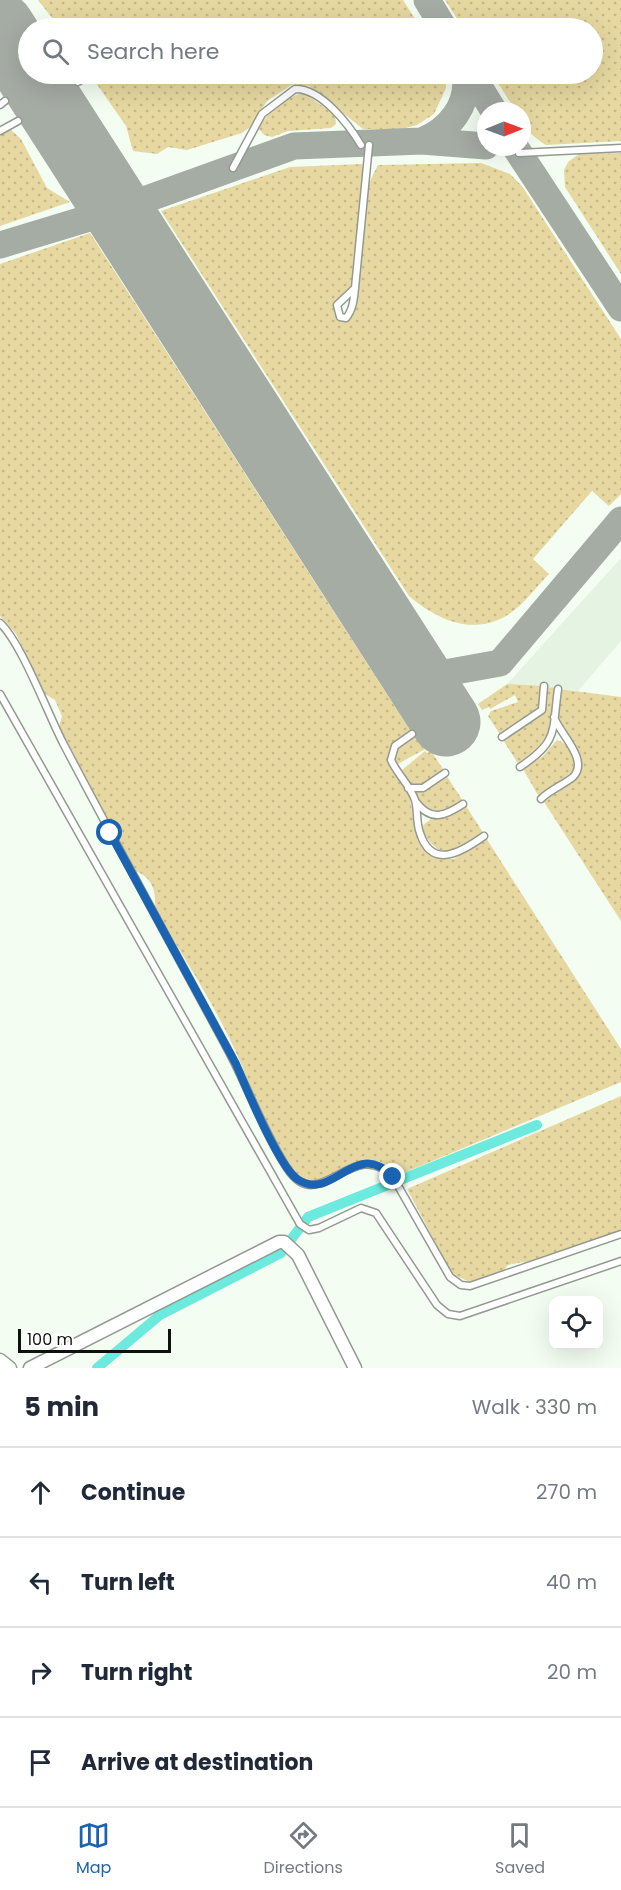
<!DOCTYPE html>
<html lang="en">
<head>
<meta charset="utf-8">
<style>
	body { margin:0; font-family:Poppins,sans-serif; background:#f2f2f3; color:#1f2937 }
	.controls { position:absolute; right:18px; bottom:18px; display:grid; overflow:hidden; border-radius:12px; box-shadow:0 6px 24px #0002 }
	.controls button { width:54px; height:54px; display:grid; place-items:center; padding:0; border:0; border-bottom:2px solid #e0e1e3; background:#fff; color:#1f2937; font:30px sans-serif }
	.compass { position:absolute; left:477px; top:102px; width:54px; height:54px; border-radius:50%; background:#fff; box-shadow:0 6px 24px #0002; rotate:89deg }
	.scale { position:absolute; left:18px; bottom:15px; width:153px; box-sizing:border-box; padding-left:6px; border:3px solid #0e110e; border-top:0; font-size:16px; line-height:21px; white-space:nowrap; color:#0e110e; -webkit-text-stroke:4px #fff; paint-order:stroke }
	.stop { position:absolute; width:18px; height:18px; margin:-14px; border:4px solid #1a63b3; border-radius:50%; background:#fff }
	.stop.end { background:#1a63b3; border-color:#fff; box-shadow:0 2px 6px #0008 }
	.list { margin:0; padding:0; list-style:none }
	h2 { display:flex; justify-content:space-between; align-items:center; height:78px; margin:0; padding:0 24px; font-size:26px }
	h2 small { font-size:20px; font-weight:400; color:#747a83 }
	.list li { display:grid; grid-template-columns:39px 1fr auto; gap:18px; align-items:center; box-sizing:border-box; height:90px; padding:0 24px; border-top:2px solid #e0e1e3 }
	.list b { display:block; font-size:22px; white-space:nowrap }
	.list em { font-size:20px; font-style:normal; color:#747a83 }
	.icon { flex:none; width:33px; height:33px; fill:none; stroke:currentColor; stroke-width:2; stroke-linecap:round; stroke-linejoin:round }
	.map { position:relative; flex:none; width:621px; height:1368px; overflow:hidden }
	.search { position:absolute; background:#fff; box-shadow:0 6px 24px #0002; left:18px; right:18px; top:18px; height:66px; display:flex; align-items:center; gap:15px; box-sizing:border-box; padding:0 21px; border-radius:33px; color:#747a83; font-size:22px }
	.sheet { height:438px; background:#fff }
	nav { display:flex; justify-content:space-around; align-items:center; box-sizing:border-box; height:84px; border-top:2px solid #e0e1e3; background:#fff; font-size:16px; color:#747a83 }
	nav a { display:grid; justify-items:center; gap:3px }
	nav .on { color:#1a63b3 }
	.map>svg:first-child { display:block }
</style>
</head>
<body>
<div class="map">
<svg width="621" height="1368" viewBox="0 0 621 1368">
	<defs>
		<pattern id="grass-dots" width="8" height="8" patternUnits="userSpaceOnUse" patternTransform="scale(1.5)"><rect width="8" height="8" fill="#e6d8a0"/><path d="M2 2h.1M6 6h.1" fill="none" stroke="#c4b889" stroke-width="1.8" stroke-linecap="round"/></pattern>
	</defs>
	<rect width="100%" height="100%" fill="#f4fdf2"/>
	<path fill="#e5f3e2" d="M621,558V641L578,691L507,684Z"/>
	<path fill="url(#grass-dots)" d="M38,0H403L421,28H60Z
		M445,0H621V141L546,145C533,137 522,127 522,111H516L492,74H592V28H463Z
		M103,74H445L446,88L434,114L417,125L402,129H363L309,86L293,84L267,101L250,127L242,133L187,150L168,147L157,154L133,151L126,126L94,80Z
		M304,93L335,115L336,124L331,128L288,131L272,137L264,135L259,129C268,111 284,97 304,93Z
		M9,128L21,139L47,188L70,202L0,226V134Z
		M621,153V274L565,187L564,170L568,162L579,154Z
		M481,163L510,174L522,186L621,339V494L609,506L592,491L533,559L549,574C536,587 522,607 506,616C471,636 436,619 409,596L161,211L290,167L362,164L364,180L353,286L334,304V312L339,319L347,320C363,305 362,217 367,191C369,182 374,173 378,165Z
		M90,233L412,733L392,745L389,760L409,794L415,829L430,853L442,859H454L486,838L621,1049V1082L399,1175C354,1131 336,1200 301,1177C278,1162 247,1075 234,1048C212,1000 181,954 155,908C156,891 153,879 136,871L59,727L62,716L55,700L45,694L16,634L0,616V264Z
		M507,684L542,686L540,709L501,736L488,716L491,711L518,702L515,695L490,709L489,707L482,710L478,704Z
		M545,687L556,688C550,729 556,740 519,765L503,740L544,711Z
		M559,689L621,697V921L544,802L579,774L580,766L556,719Z
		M413,736L425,749L398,764L402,770L425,751L427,753L431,751L445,772C414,791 413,792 393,762L396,747Z
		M557,740C571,744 575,758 573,771L539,797L523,769L543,756Z
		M446,775L463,801L440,814L423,808L414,791L422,789Z
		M466,806L484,834C466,846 447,863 430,842C425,836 422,832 423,825L431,819L449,816Z
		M621,1096V1230L530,1265L523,1262L508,1265L501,1274L472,1283L452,1274L407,1189Z"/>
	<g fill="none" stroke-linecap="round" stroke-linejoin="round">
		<path stroke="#6beadd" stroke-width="10" d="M97,1368L160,1315L281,1253L308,1217L537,1125"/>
		<path stroke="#a5aca4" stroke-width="27" d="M427,0L444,28
			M471,74L494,111
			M422,141C449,130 470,105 465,74
			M515,147L621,308
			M0,245L119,209L294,146L422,141L486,146
			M417,678L500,663L621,520"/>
		<path stroke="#a5aca4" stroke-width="69" d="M0,27L28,71
			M30,74L446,722"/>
		<defs>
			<path id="lane" d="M78,82L91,74
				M0,105L5,101
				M0,131L18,121
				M519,153L621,148
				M233,168L262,114L295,89C321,88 349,125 361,145
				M355,288L337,305L340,317L346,318C353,310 354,298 355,288L369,145
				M0,623C21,642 48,714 63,743C117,846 173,948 228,1050C249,1089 263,1131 287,1168C320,1219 352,1134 393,1177L450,1277L461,1285L470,1286L621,1234
				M0,694L300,1224L309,1230L319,1228L361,1208L376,1213L437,1305L448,1314L460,1316L621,1261
				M412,734L395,746L391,760C397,774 410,785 415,800C418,811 416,823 420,833C432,871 463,851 484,836
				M502,737L542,710L544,686
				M520,767C559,741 552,732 558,689
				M408,788H423L445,773
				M541,799C550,790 563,785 573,777C590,760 559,733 554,717
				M416,802C431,822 445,816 463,804"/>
			<path id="street" d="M0,1360L10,1368
				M30,1368L279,1242H284L298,1255L355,1368"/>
		</defs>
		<use href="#lane" stroke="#929a91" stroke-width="9"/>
		<use href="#street" stroke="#929a91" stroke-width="15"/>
		<use href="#lane" stroke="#fff" stroke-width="6"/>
		<use href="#street" stroke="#fff" stroke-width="12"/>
	</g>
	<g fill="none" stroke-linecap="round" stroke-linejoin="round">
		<path stroke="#1a63b3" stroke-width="8" d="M110,833L236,1064C246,1088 278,1165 297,1179C333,1204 355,1136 393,1177"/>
	</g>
</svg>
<div class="controls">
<button><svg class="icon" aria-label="locate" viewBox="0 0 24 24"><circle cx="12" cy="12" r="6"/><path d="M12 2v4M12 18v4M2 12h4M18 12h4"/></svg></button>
</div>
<svg class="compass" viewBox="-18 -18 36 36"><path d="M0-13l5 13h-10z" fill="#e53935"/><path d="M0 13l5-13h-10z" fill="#747a83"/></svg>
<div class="scale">100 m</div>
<div class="stop" style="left:110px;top:833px"></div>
<div class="stop end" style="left:393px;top:1177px"></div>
<div class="search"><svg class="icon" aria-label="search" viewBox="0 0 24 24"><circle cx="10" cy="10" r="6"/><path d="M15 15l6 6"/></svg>Search here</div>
</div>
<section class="sheet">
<h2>5 min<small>Walk · 330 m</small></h2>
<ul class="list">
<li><svg class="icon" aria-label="ahead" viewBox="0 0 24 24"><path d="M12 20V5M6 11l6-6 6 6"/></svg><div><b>Continue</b></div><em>270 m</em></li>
<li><svg class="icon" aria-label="left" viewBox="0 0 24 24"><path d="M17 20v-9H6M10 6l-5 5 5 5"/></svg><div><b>Turn left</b></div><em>40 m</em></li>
<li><svg class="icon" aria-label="right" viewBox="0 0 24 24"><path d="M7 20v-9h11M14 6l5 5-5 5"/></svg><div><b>Turn right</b></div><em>20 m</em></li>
<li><svg class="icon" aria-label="arrive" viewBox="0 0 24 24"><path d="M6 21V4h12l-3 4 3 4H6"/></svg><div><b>Arrive at destination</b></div></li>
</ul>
</section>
<nav>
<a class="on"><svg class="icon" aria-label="map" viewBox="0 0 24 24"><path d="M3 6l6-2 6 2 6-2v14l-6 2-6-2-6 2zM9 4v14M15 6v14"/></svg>Map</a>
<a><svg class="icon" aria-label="directions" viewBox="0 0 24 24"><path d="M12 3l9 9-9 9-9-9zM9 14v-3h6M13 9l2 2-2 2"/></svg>Directions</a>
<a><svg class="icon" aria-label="saved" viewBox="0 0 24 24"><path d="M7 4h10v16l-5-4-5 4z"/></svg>Saved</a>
</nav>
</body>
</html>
